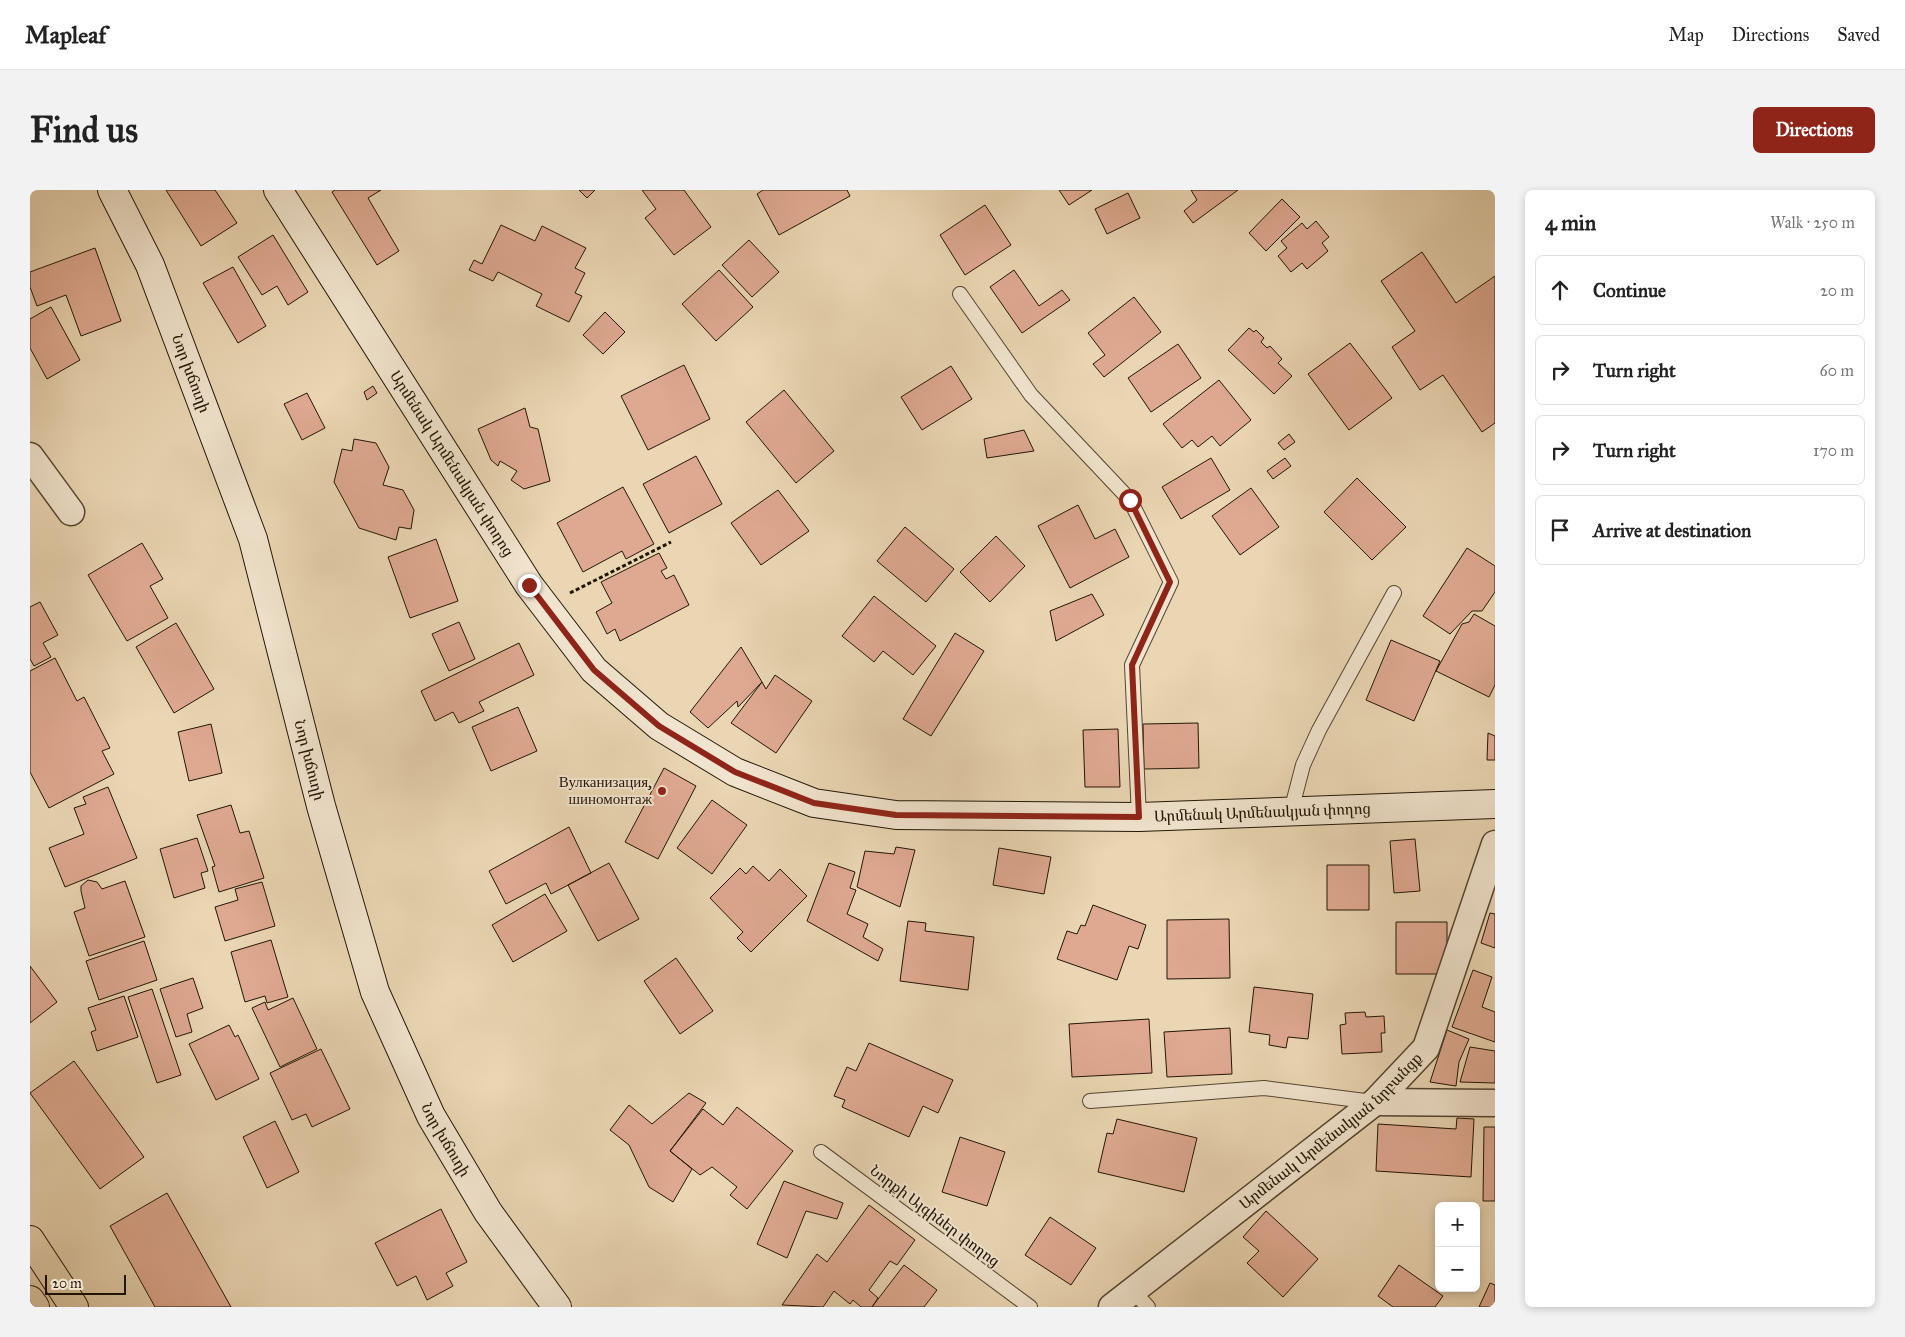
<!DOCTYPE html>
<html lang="en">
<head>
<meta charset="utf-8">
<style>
	body { margin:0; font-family:"IM FELL Great Primer","Noto Serif Armenian",serif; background:#f2f2f2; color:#222 }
	.controls { position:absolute; right:15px; bottom:15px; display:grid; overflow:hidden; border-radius:8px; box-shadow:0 2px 8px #0003 }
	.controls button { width:45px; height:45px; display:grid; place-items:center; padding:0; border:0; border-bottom:1px solid #e0e0e0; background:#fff; color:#222; font:25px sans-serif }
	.scale { position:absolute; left:15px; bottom:12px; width:81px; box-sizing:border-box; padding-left:5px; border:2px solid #221506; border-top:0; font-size:14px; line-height:18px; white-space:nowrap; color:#221506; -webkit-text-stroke:4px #f1e4ce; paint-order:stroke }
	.stop { position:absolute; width:15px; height:15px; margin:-11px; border:4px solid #8f2418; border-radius:50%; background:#fff }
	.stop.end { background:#8f2418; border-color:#fff; box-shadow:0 1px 5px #0008 }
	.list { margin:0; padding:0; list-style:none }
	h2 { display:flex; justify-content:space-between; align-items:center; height:65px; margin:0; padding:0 20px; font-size:21px }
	h2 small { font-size:16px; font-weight:400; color:#767676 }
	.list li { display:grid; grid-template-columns:32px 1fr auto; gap:15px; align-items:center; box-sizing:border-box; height:70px; margin:0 10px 10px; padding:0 10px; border:1px solid #e0e0e0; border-radius:8px }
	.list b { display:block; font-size:19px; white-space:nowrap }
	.list em { font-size:16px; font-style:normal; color:#767676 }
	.icon { flex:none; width:28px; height:28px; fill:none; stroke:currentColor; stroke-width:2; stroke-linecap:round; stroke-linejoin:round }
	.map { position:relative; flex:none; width:1465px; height:1117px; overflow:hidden; border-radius:8px }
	header { display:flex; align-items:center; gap:30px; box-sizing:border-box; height:70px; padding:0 25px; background:#fff; border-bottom:1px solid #e0e0e0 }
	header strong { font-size:24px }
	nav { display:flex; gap:28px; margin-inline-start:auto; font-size:18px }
	.intro { display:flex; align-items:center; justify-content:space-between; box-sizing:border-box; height:120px; padding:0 30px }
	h1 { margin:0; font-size:35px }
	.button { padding:12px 22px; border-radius:8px; background:#8f2418; color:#fff; font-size:18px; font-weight:700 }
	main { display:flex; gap:30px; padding:0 30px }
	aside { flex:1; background:#fff; border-radius:8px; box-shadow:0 2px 8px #0003 }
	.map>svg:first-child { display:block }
</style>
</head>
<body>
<header>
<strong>Mapleaf</strong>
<nav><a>Map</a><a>Directions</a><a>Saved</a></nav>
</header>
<div class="intro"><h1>Find us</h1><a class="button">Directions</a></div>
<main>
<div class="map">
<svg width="1465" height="1117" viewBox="0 0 1465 1117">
	<rect width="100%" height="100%" fill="#ead6b3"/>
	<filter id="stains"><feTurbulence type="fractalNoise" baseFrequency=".004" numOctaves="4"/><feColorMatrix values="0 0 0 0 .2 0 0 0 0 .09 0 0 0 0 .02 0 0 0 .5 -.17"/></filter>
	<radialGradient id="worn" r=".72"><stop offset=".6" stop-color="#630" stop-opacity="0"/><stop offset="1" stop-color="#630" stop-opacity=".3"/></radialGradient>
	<path fill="#dfa991" stroke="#221506" d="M136,0H185L207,33L171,56Z
		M305,0H351L338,8L369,61L347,75L302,2Z
		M549,0H565L557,8Z
		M612,0H654L681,37L644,65L615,28L626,19Z
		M733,0H817L820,6L749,45L727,4Z
		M1029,0H1062L1039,15Z
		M1161,0H1208L1163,33L1154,21L1167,10Z
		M1098,3L1110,28L1077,44L1065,19Z
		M1252,9L1270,27L1236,61L1219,43Z
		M955,15L981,55L935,85L910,45Z
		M1286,31L1299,47L1292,53L1298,61L1277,79L1272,73L1261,82L1248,66L1257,58L1251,51L1272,33L1277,39Z
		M471,35L505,51L512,36L556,58L545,78L555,83L545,103L552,106L539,132L506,116L512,104L468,82L463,91L439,80L444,70L452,74Z
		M243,45L278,102L258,115L247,96L232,105L208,67Z
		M719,50L749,82L722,107L692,75Z
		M65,58L91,131L51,146L36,105L7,116L0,97V82Z
		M1392,62L1426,113L1465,86V233L1452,242L1413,185L1390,200L1362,157L1385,141L1351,91Z
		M203,77L236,136L208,153L173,93Z
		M689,80L723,117L686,151L652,114Z
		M984,80L1009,116L1032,100L1040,110L992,143L960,97Z
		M1104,107L1131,142L1074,187L1063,174L1075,165L1058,143Z
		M21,117L50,170L17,189L0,158V129Z
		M575,122L595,142L573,164L553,145Z
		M1219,138L1224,142L1226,140L1234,148L1231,152L1237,158L1240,156L1252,169L1248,173L1262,186L1244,204L1198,160Z
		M1320,153L1362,208L1319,240L1278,184Z
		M1148,154L1171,188L1121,222L1098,188Z
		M654,175L680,229L618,260L591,206Z
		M921,176L942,209L892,240L871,207Z
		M1189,190L1221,230L1190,256L1182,246L1168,257L1162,250L1152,258L1133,234Z
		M343,196L347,203L337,210L334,202Z
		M754,200L804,261L766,293L716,232Z
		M277,203L295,238L272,250L254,214Z
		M495,218L500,237L508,239L520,291L494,299L481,290L487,281L470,271L468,276L461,270L448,239Z
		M994,240L1004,261L957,268L954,249Z
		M1259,244L1265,252L1254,260L1248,253Z
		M324,249L346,253L359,277L353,295L373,300L384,320L381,339L369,337L366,350L329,338L304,292L312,259L322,261Z
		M666,266L692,314L639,343L613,294Z
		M1181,268L1200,300L1151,329L1132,297Z
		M1255,268L1261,276L1243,289L1237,281Z
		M1327,288L1376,337L1342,370L1294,322Z
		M593,297L624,354L596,369L592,361L553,382L527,333Z
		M1221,298L1249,337L1210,365L1182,326Z
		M748,300L779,341L731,375L701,333Z
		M1048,315L1065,349L1085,339L1099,367L1040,398L1008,336Z
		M875,337L924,379L896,412L847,371Z
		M966,346L995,376L960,412L930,382Z
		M406,349L428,411L380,428L358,367Z
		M112,353L133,389L120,396L138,428L97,451L58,385Z
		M1437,358L1465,376V402L1452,421H1442L1420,444L1393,426Z
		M629,363L637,378L631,381L636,389L644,385L659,415L590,451L585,439L577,444L566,422L582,413L571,392Z
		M1062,404L1074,425L1026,451L1020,421Z
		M844,406L906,456L883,485L853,461L844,472L812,446Z
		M10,412L28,445L13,453L21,467L4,476L0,469V417Z
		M1444,424L1465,436V495L1459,507L1406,481L1432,434L1439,432Z
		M429,432L445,469L419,481L402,444Z
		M146,433L184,499L144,523L106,457Z
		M925,443L954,461L901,546L873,529Z
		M1361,450L1410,471L1384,531L1336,510Z
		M489,453L504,485L449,512L454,521L429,533L423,522L405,531L391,501Z
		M711,457L732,492L708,517L707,511L678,538L660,522Z
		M25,468L47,511L54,507L80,558L72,561L84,584L19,618L0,582V481Z
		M745,485L782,511L746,563L701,533L732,492L736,499Z
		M488,517L507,561L461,581L442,537Z
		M1168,533L1169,578L1114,579L1113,534Z
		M181,534L192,583L159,591L148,542Z
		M1088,539L1090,597H1055L1053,540Z
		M1458,543L1465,546V570H1457Z
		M634,578L666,596L628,669L595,652Z
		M78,597L107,668L35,697L19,658L54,644L44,618L56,614L53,607Z
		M682,610L717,635L682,684L647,658Z
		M201,615L210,643L219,641L234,688L189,702L182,677L185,676L167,625Z
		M539,637L561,683L521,704L516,693L476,714L459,681Z
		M167,648L178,681L171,683L175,698L144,708L130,659Z
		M1385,649L1390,701L1364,703L1360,651Z
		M866,657L885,660L870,717L827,697L835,661L864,664Z
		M969,658L1021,667L1014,704L963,695Z
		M579,673L609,729L568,751L538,695Z
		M799,673L825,682L820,698L826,700L817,724L838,734L833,747L853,759L848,771L777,731Z
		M1297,675H1339V720H1297Z
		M723,676L739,691L750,679L777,706L721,762L707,748L713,742L680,708L710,678L716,684Z
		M58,690L67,692L72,699L95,691L115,747L59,766L44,722L55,718L51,701V696Z
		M232,692L245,736L195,751L185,717L208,710L205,699Z
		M515,704L537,741L483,772L462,735Z
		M1063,715L1116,735L1108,759L1099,756L1087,790L1027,769L1037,741L1047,744L1051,735L1055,736Z
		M1460,723L1465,724V758L1451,753Z
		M1199,729L1200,788L1137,789V730Z
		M878,731L896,733L895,741L944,747L938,800L870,791Z
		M1366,732H1417V784H1366Z
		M241,750L258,807L237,813L235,806L215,812L201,762Z
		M114,751L127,790L69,810L56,771Z
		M646,768L683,821L650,844L614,791Z
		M0,776L27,812L0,833Z
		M1443,780L1462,787L1452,817L1465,822V852L1422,837Z
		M163,788L173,818L157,824L162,842L146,847L130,799Z
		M1224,797L1283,804L1278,849L1258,847L1256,858L1239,855L1240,845L1219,842Z
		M122,799L151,885L127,893L98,807Z
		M94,806L108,847L67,861L61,842L66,840L58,818Z
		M263,808L287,859L250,877L222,818L235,812L238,820Z
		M1335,822L1336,827L1354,826L1355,843H1351L1352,862L1312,864L1310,835L1316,834L1315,823Z
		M1119,829L1122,883L1042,887L1039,834Z
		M199,835L205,847L208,845L229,889L186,910L159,854Z
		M1200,838L1202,884L1137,887L1134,842Z
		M1417,840L1439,849L1429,872L1426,896L1400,892Z
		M839,853L923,890L908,923L893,916L879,947L812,917L815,910L804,906L817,877L826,881Z
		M1440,857L1465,861V893L1430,892Z
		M291,859L320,919L282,937L276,924L262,930L240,883Z
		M44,871L114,967L70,999L0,903Z
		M659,903L676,913L640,961L662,979L643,1012L619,997L599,955L580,940L599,915L622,934Z
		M707,917L763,961L717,1019L700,1005L707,997L682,977L670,985L640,961L673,919L693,935Z
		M1427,928L1444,929L1441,987L1346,981L1348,934L1426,939Z
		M1087,929L1167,948L1154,1002L1068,982L1077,943L1083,944Z
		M245,931L269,982L237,998L213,947Z
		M1454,937H1465V1011H1453Z
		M930,947L975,962L957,1016L912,1002Z
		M754,991L813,1013L807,1029L776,1021L757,1068L727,1054Z
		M137,1003L201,1117H125L80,1036Z
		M839,1015L885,1050L867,1075L860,1071L839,1100L848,1108L842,1117H831L823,1110L820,1114L804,1101L793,1117L752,1115L787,1064L797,1072Z
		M411,1019L437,1072L416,1083L423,1096L397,1110L386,1086L367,1096L345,1053Z
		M1236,1021L1288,1069L1253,1107L1217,1073L1229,1061L1213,1047Z
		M1020,1027L1066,1058L1041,1095L995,1065Z
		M874,1075L907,1100L894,1117H842Z
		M1369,1075L1413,1106L1405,1117H1363L1348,1106Z
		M1460,1093L1465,1095V1117H1449Z"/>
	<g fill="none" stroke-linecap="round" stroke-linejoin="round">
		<defs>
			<path id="service" d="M930,104L1001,205L1100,310L1141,392L1102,475L1109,627
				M1261,621L1273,575L1289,540L1364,403
				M1060,911L1234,898L1343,912
				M791,962L1000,1117
				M1102,1100L1118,1117"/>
			<g id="minor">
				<path d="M0,266L41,322"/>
				<path d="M1345,912L1465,913"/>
				<path id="s1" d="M1082,1117L1345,912L1396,858L1465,654"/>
			</g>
			<g id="secondary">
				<path id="s2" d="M82,0L120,75L223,349L291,616L345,802L401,926L458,1022L527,1117"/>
				<path id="s3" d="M248,0L499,395L564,480L629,536L705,582L784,613L866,625L1109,627L1465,614"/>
			</g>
			<path id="primary" d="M0,1050L44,1117
				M0,1110L5,1117"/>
		</defs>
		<use href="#service" stroke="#544531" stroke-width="16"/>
		<use href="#minor" stroke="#544531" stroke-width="29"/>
		<use href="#secondary" stroke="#221506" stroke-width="30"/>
		<use href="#primary" stroke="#221506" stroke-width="30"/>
		<path stroke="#221506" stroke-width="3" stroke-dasharray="4 2.5" stroke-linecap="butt" d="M540,403L641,352"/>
		<use href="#service" stroke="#f1e4ce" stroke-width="14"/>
		<use href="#minor" stroke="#f1e4ce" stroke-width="26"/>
		<use href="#secondary" stroke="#f1e4ce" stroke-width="28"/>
		<use href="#primary" stroke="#ead6b3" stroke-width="28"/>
	</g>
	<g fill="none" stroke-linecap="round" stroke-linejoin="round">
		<path stroke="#8f2418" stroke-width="6" d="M499,395L564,480L629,536L705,582L784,613L866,625L1109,627L1102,475L1140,392L1100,310"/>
	</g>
	<circle fill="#8f2418" stroke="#f1e4ce" stroke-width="2" cx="632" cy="601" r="5"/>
	<g text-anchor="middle" stroke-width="4" stroke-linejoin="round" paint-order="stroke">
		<g font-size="15" fill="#221506" stroke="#f1e4ce">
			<text dy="5" stroke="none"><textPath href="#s2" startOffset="200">Նոր խճուղի</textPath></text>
			<text dy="5" stroke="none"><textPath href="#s3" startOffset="324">Արմենակ Արմենակյան փողոց</textPath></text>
			<text dy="5" stroke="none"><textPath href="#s2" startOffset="605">Նոր խճուղի</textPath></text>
			<text dy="5" stroke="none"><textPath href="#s3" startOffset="1284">Արմենակ Արմենակյան փողոց</textPath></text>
			<text dy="5" stroke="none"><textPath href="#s1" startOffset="281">Արմենակ Արմենակյան նրբանցք</textPath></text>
			<text dy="5" stroke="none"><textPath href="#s2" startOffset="1010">Նոր խճուղի</textPath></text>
			<text transform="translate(905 1026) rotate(37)" y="5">Նորքի Այգիներ փողոց</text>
		</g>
		<g font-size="15" fill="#221506" stroke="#f1e4ce" text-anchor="end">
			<text x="622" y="597">Вулканизация,<tspan x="622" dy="17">шиномонтаж</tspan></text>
		</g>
	</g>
	<rect width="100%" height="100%" filter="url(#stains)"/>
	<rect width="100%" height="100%" fill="url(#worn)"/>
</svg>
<div class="controls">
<button>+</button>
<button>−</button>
</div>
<div class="scale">20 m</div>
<div class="stop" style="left:1100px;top:310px"></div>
<div class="stop end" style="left:499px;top:395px"></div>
</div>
<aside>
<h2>4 min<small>Walk · 250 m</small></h2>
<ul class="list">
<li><svg class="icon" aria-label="ahead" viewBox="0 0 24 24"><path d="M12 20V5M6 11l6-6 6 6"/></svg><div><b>Continue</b></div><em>20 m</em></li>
<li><svg class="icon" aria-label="right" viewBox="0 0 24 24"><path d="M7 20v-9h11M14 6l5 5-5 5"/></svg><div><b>Turn right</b></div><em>60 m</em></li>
<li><svg class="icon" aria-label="right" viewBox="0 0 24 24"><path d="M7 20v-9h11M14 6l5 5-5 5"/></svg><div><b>Turn right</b></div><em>170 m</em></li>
<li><svg class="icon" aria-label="arrive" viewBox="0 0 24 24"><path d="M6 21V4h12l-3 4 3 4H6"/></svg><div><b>Arrive at destination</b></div></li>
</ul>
</aside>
</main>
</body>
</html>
